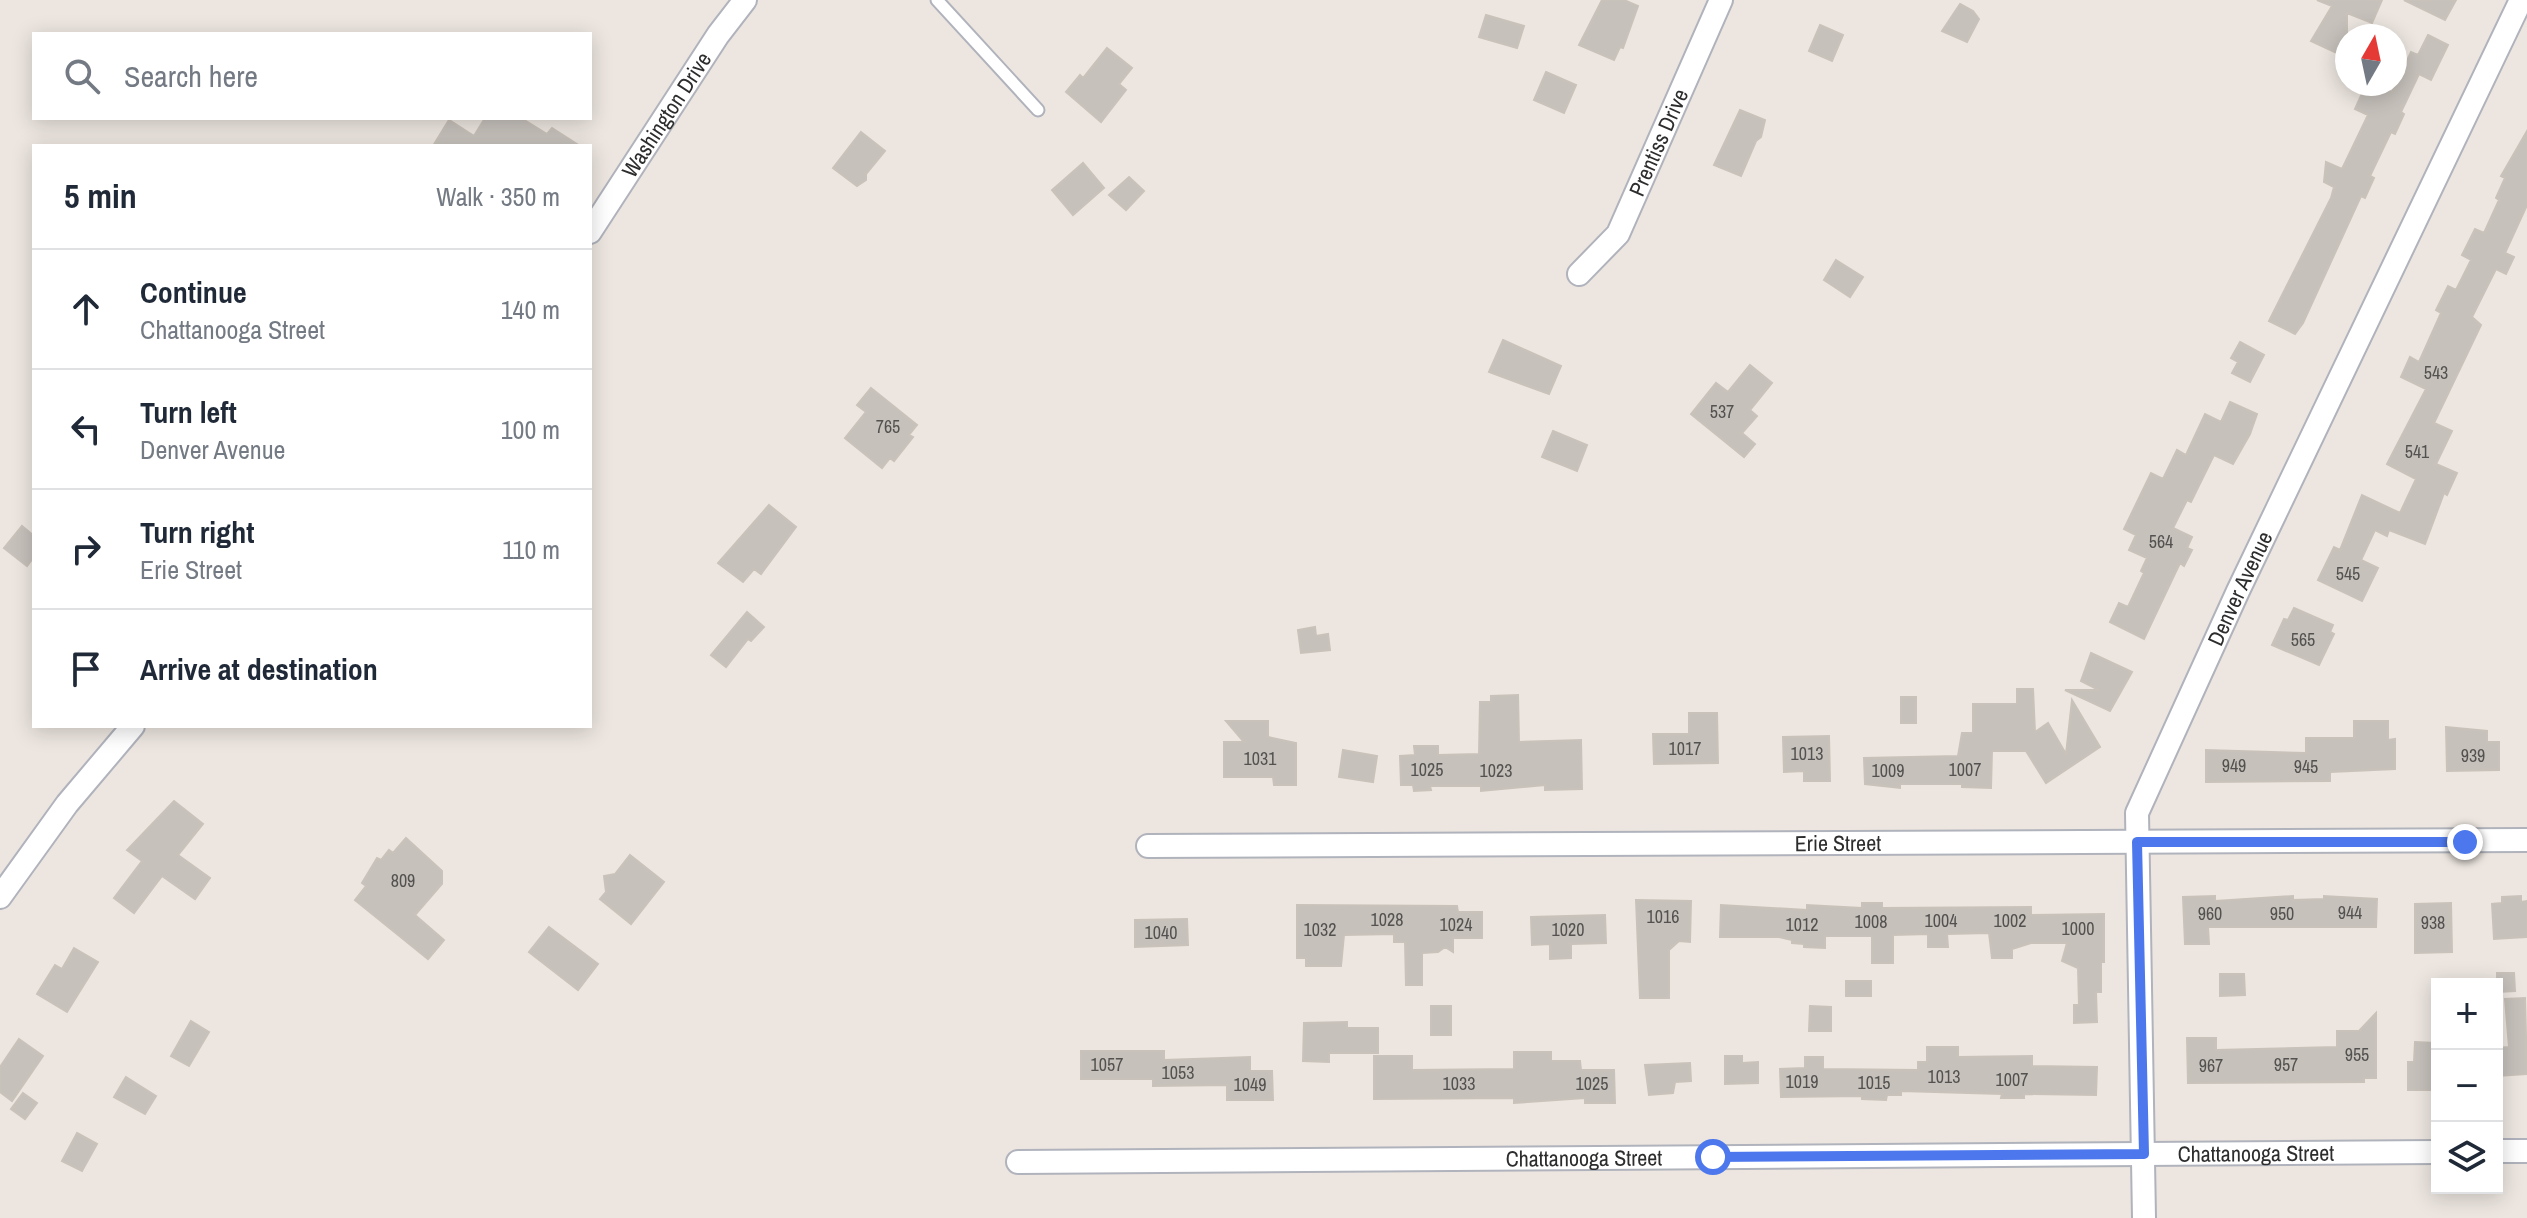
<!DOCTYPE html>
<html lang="en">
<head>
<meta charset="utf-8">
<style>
	body { margin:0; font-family:"Archivo Narrow",sans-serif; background:#f2f2f3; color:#1f2937 }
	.controls { position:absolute; right:24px; bottom:24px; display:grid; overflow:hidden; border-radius:0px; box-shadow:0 4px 20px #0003 }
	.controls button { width:72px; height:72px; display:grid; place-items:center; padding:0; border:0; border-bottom:2px solid #e0e1e3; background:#fff; color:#1f2937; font:40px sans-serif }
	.compass { position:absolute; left:2335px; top:24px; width:72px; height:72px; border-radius:50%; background:#fff; box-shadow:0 4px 20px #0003; rotate:9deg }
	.stop { position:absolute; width:24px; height:24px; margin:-18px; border:6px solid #4d78ed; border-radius:50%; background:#fff }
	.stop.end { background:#4d78ed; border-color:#fff; box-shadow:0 2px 8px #0008 }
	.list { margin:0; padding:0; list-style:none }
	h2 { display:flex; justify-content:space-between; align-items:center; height:104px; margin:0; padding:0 32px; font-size:34px }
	h2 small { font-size:26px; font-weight:400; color:#747a83 }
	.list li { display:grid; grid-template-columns:52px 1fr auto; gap:24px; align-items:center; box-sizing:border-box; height:120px; padding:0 32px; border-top:2px solid #e0e1e3 }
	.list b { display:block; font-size:30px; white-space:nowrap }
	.list p { margin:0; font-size:26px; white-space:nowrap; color:#747a83 }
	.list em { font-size:26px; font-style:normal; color:#747a83 }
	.icon { flex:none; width:44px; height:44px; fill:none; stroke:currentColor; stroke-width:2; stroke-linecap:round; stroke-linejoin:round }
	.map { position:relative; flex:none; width:2527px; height:1218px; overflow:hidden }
	.search { position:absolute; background:#fff; box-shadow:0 4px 20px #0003; left:32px; top:32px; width:560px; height:88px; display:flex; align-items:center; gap:20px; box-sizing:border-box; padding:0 28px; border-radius:0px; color:#747a83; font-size:30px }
	.panel { position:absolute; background:#fff; box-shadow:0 4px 20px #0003; left:32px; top:144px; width:560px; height:584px; border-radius:0px }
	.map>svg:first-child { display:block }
</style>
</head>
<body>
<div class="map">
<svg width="2527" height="1218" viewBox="0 0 2527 1218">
	<rect width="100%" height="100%" fill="#ede6e0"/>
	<path fill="#c6c1bb" stroke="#c9c2ba" stroke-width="2" d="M1602,0H1624L1638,6L1623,48L1620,47L1614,60L1579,45Z
		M2317,0H2382L2372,23L2347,13V54L2341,55L2311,41L2332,6Z
		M2404,0H2456L2445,20Z
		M1960,4L1973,11L1979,19L1967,42L1942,31Z
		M1486,15L1524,26L1517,48L1479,37Z
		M1820,25L1843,35L1832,61L1809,51Z
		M2428,35L2448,45L2431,80L2419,74L2401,112L2404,114L2395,134L2391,132L2370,176L2374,178L2365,198L2361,196L2303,323L2295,334L2269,321L2331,198L2334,187L2324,182L2326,162L2342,169L2368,115L2355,109L2364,89L2378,95L2381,88L2392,92L2411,52L2418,55Z
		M1107,48L1132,68L1119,84L1126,90L1101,122L1066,92L1080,75L1083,78Z
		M1546,72L1576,85L1564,113L1534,100Z
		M1740,110L1765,120L1761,137L1756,141L1741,176L1714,165Z
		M485,118H521L547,134L552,128L580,146H433L449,120L474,136Z
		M2527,131V205L2505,253L2514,257L2506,274L2496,269L2472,317L2481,325L2434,423L2452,431L2436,464L2457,473L2447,495L2444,493L2425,544L2389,530L2387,536L2375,530L2361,560L2378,568L2362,601L2318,580L2334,547L2340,550L2362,495L2400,513L2416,479L2387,464L2426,389L2401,377L2410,357L2419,362L2441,313L2436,310L2448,286L2456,290L2471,260L2462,255L2475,229L2484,233L2499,200L2496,198L2505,178L2501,176Z
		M861,132L885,151L866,174V180L857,186L833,168Z
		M1083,163L1104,188L1073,215L1052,190Z
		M1129,177L1144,191L1126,210L1109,195Z
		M1836,260L1863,277L1850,297L1824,280Z
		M1503,340L1561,366L1549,394L1489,372Z
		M2240,342L2264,355L2250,382L2232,373L2238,362L2231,358Z
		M1750,365L1772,383L1750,410L1757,416L1742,433L1755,444L1744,457L1691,414L1716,383L1728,392Z
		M871,388L917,425L909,435L913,437L894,461L890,458L882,468L845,438L866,412L857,405Z
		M2230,402L2257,414L2250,434L2233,464L2214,455L2191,502L2187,500L2173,528L2192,537L2187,548L2192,550L2184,566L2180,563L2144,639L2110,622L2119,603L2128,607L2144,573L2141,571L2147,558L2129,550L2136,535L2124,529L2151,473L2163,479L2177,450L2186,455L2205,414L2221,422Z
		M1553,431L1587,445L1577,471L1542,457Z
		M769,505L796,527L761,574L754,569L743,582L718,563Z
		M22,526L34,536V557L27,566L4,548Z
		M2294,608L2333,625L2330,632L2334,634L2319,665L2272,645L2284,619L2288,620Z
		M747,612L764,627L751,641L748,639L726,667L711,655Z
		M1315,627L1316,636L1328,634L1330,650L1301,653L1298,630Z
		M2091,653L2132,672L2110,711L2065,690H2099L2081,681Z
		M2017,689H2033L2035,732L2048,723L2066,754L2072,700L2100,747L2046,783L2026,751H1992L1991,788L1962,787V784H1900V788L1865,784L1864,758L1958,756L1962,733H1973V704H2017Z
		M1518,695L1519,742L1581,740L1582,789L1545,790V785L1481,791V786H1430L1431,790L1414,791L1413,785H1401L1400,756L1415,755L1414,746H1438V755L1479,754L1480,702H1491V696Z
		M1901,697H1916V723H1901Z
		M1689,713H1717L1718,763L1654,764L1653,734H1689Z
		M1226,721H1268V737L1296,743V785H1274L1273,777H1224V742H1244Z
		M2354,721H2388V740L2395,739V769L2330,772V781L2206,782V750L2306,753V738H2354Z
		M2446,727L2487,731V742H2499V770L2447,771Z
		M1829,736L1830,781H1804V771L1784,772L1783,737Z
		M1343,750L1377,756L1373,782L1339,777Z
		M174,801L203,824L178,855L210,878L195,899L162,876L134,913L114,898L142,861L127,850Z
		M406,838L442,871V884L415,915L444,940L428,959L355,900L366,886L362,883L377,858L381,860L389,850L393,853Z
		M630,855L664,882L631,924L600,899L606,892L604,876L615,874Z
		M2215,896V901L2293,896V900L2324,899V896L2377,899L2376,927H2208L2209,944H2185L2183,897Z
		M2521,896V902L2527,901V937L2494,939L2492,904L2502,903V897Z
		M1636,900L1691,901L1690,942L1679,941L1669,950V998H1640Z
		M1862,903H1882V908L2031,907V915L2104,914V962H2101V992H2096L2097,1022L2074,1023V1005H2079L2078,968L2062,961L2067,943H2031L2012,949V958H1992L1989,933L1947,934L1948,947H1928V934L1893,935V963H1872V936H1825V948L1804,947V944L1792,943V940L1779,937H1720L1721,905L1807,910V905L1862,908Z
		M2451,903L2452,952L2415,953V904Z
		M1297,905L1457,906L1458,912H1482V938H1453V952L1445,947L1438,952L1422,953V985H1406L1405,942H1394V934L1344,935L1341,966H1306V958H1297Z
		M1605,915L1606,943L1571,944V958L1550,959V944L1532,945L1531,917Z
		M1187,919L1188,945L1135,947V920Z
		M549,927L598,964L578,990L529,952Z
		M74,948L98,962L67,1012L37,994L55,965L62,969Z
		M2497,973H2514L2515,991L2497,992Z
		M2220,974H2244L2245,995L2220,996Z
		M1846,981H1871V996H1846Z
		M2525,998L2527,1074L2497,1076V1048L2509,1047L2505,999Z
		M1431,1006H1451V1035H1431Z
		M1810,1006L1831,1007V1031H1809Z
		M2376,1013V1078H2364V1082L2188,1083L2187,1038H2216V1050L2337,1047V1031H2359Z
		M191,1021L209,1032L189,1066L171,1056Z
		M1347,1022V1028H1378V1053H1329V1062L1303,1061L1304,1023Z
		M19,1039L43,1056L12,1101L0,1092V1067Z
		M2415,1042L2435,1043L2437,1090H2408V1062H2414Z
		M1927,1047H1958V1057L2032,1056V1066L2097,1067L2096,1095L2024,1094V1098H2001L2002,1094L1901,1091V1095H1887L1886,1100L1862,1099V1096L1781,1097L1780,1069L1805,1068V1057H1823V1069L1918,1070V1062H1927Z
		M1081,1051H1164V1060L1250,1057V1071H1272L1273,1100H1227V1085L1153,1086V1079H1081Z
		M1514,1052H1551V1061H1580L1581,1070H1614L1615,1103H1585V1098L1514,1103V1098L1374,1099V1056H1412V1070L1514,1069Z
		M1725,1056H1742V1063L1758,1062V1083L1725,1084Z
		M1690,1063L1691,1081L1675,1082L1673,1093L1649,1095L1645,1065Z
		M126,1077L156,1096L145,1114L114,1097Z
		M23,1093L37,1103L25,1119L11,1109Z
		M77,1133L97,1144L82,1171L62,1161Z"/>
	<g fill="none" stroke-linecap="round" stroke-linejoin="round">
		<defs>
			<path id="service" d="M937,0L1038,110"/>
			<g id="minor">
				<path id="s1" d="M590,232L718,35L745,0"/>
				<path id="s2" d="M1579,274L1618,234L1721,0"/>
				<path id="s3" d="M1148,846L2527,840"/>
				<path d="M0,897L67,804L133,726"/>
				<path d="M2497,1151H2527"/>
				<path id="s4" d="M1018,1162L2437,1152"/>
				<path id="s5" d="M2144,1218L2137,813L2238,591L2521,0"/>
			</g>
		</defs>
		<use href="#service" stroke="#b0b3bc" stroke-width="15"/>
		<use href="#minor" stroke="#b0b3bc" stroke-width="26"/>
		<use href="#service" stroke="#fff" stroke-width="11"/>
		<use href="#minor" stroke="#fff" stroke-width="22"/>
	</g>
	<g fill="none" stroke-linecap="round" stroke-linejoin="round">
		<path stroke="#4d78ed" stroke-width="10" d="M1713,1157L2144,1154L2137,842H2465"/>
	</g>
	<g text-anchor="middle" stroke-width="6" stroke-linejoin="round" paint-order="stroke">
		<g font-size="18" fill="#535250">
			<text x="2436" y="379">543</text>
			<text x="1722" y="418">537</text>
			<text x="888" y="433">765</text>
			<text x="2417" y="458">541</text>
			<text x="2161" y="548">564</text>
			<text x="2348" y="580">545</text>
			<text x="2303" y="646">565</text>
			<text x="1685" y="755">1017</text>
			<text x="1807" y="760">1013</text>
			<text x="2473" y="762">939</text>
			<text x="1260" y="765">1031</text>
			<text x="2234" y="772">949</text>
			<text x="2306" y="773">945</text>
			<text x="1427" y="776">1025</text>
			<text x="1965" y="776">1007</text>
			<text x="1496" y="777">1023</text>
			<text x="1888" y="777">1009</text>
			<text x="403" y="887">809</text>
			<text x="2350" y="919">944</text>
			<text x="2210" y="920">960</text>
			<text x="2282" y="920">950</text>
			<text x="1663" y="923">1016</text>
			<text x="1387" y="926">1028</text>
			<text x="1941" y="927">1004</text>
			<text x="2010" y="927">1002</text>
			<text x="1871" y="928">1008</text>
			<text x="2433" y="929">938</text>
			<text x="1456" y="931">1024</text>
			<text x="1802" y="931">1012</text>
			<text x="2078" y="935">1000</text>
			<text x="1320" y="936">1032</text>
			<text x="1568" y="936">1020</text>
			<text x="1161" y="939">1040</text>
			<text x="2357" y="1061">955</text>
			<text x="1107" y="1071">1057</text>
			<text x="2286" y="1071">957</text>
			<text x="2211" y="1072">967</text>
			<text x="1178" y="1079">1053</text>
			<text x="1944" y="1083">1013</text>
			<text x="2012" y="1086">1007</text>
			<text x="1802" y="1088">1019</text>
			<text x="1874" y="1089">1015</text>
			<text x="1459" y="1090">1033</text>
			<text x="1592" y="1090">1025</text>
			<text x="1250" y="1091">1049</text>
		</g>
		<g font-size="22" fill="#2d2d2d" stroke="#fff">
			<text dy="8" stroke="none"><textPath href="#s1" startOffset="140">Washington Drive</textPath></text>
			<text dy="8" stroke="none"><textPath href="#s2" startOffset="156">Prentiss Drive</textPath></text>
			<text dy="8" stroke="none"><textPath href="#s5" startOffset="652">Denver Avenue</textPath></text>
			<text dy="8" stroke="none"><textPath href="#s3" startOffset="690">Erie Street</textPath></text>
			<text dy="8" stroke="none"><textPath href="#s4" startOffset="1238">Chattanooga Street</textPath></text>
			<text dy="8" stroke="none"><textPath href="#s4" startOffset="566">Chattanooga Street</textPath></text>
		</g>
	</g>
</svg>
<div class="controls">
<button>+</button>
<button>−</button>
<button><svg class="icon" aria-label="layers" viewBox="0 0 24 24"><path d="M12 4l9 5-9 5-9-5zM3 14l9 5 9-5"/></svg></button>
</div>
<svg class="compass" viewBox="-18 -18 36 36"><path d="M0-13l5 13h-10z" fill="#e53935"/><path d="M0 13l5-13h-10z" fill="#747a83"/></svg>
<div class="stop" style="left:1713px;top:1157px"></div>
<div class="stop end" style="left:2465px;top:842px"></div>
<div class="search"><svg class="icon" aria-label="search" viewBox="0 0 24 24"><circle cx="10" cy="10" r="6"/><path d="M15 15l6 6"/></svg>Search here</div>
<section class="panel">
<h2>5 min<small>Walk · 350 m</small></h2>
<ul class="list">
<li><svg class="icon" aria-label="ahead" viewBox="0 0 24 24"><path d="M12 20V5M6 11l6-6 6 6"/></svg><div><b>Continue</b><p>Chattanooga Street</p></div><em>140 m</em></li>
<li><svg class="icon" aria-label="left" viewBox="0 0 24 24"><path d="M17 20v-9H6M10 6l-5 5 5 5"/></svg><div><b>Turn left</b><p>Denver Avenue</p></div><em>100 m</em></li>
<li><svg class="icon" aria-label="right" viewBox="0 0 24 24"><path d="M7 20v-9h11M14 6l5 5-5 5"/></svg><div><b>Turn right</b><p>Erie Street</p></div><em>110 m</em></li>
<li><svg class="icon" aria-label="arrive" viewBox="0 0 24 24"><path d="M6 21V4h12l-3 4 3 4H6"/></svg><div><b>Arrive at destination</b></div></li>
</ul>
</section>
</div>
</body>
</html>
